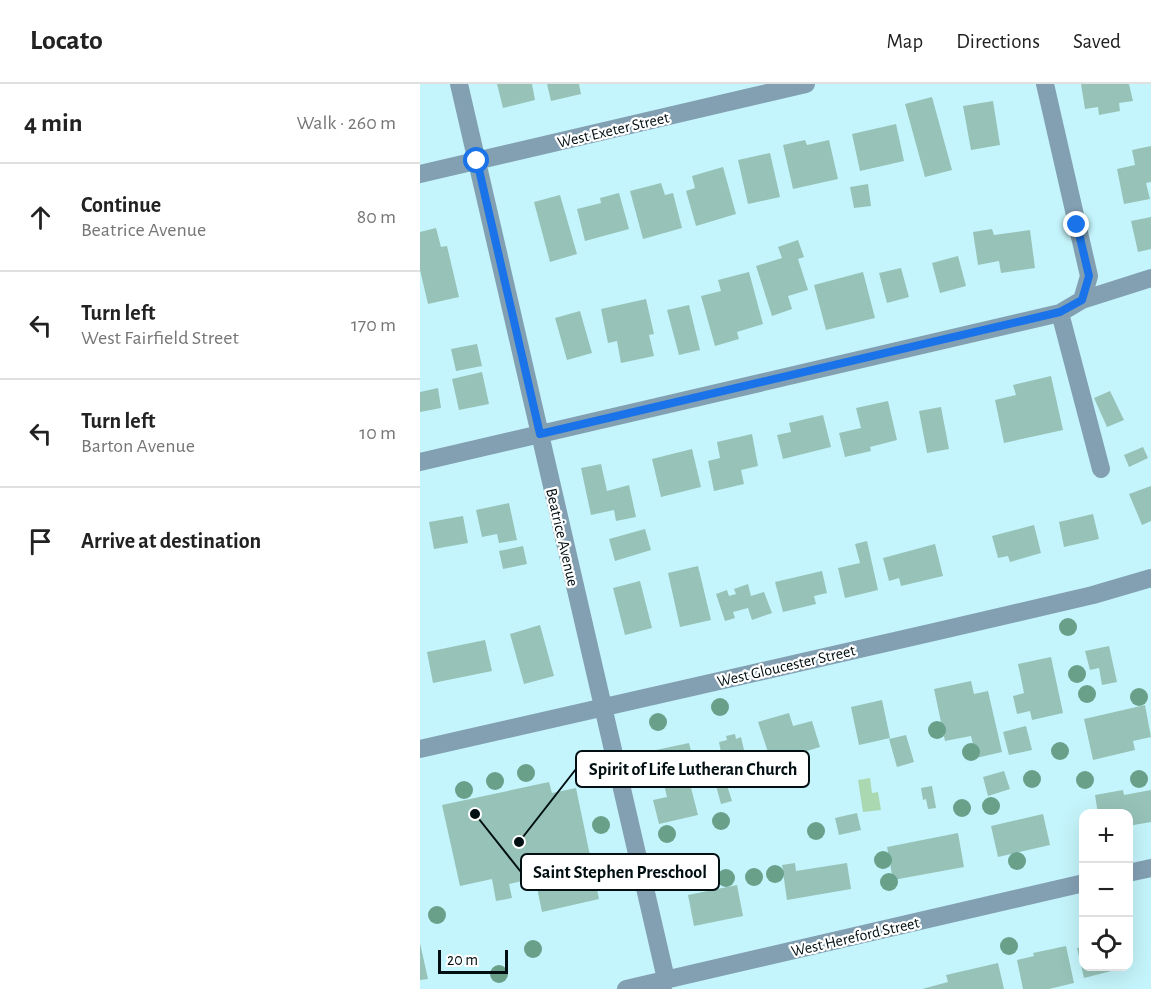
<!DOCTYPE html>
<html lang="en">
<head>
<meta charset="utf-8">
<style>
	body { margin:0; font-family:"Alegreya Sans",sans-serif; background:#f6f6f6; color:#222 }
	.controls { position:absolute; right:18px; bottom:18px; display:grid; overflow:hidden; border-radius:12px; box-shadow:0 6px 24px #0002 }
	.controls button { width:54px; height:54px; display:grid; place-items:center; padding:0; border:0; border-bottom:2px solid #e0e0e0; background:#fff; color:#222; font:30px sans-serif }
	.scale { position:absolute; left:18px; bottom:15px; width:70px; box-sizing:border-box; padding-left:6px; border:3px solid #010f12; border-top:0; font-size:16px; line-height:21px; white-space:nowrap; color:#010f12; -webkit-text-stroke:4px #fff; paint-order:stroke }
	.stop { position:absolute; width:18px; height:18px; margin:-14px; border:4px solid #1a73e8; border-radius:50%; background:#fff }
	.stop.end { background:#1a73e8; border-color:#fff; box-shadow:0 2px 6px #0008 }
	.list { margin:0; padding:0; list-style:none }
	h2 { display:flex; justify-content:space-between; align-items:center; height:78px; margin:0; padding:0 24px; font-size:26px }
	h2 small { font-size:20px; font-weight:400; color:#767676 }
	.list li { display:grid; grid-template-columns:39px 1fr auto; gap:18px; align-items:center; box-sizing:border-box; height:108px; padding:0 24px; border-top:2px solid #e0e0e0 }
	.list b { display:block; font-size:22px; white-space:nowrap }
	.list p { margin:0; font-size:20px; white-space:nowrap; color:#767676 }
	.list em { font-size:20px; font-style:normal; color:#767676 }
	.icon { flex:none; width:33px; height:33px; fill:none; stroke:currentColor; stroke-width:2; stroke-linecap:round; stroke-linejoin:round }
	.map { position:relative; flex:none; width:731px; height:905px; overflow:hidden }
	header { display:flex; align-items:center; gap:36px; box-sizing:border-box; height:84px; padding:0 30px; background:#fff; border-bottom:2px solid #e0e0e0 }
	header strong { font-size:28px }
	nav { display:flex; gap:33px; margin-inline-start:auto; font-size:21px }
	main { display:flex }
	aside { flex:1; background:#fff }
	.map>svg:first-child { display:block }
</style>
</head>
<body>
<header>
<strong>Locato</strong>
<nav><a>Map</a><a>Directions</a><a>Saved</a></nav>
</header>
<main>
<aside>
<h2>4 min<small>Walk · 260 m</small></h2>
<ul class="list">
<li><svg class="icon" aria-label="ahead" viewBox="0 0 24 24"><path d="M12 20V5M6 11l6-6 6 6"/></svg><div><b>Continue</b><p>Beatrice Avenue</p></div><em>80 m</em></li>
<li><svg class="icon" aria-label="left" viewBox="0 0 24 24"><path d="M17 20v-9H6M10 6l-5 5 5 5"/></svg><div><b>Turn left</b><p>West Fairfield Street</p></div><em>170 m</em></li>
<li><svg class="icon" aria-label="left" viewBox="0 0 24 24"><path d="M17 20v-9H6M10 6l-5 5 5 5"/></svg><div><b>Turn left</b><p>Barton Avenue</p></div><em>10 m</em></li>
<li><svg class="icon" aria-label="arrive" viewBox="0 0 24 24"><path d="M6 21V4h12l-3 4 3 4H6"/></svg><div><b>Arrive at destination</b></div></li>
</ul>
</aside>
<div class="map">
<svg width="731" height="905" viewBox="0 0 731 905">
	<rect width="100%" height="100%" fill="#c5f5fc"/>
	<path fill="#aad8b0" d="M450,694L452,709L458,708L461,726L443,728L438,696Z"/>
	<path fill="#96c2b7" d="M77,0H112L115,16L83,24Z
		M127,0H159L161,10L131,17Z
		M661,0H709L713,17L699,19L700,27L679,31L678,23L665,25Z
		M512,13L532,86L505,93L485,20Z
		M573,17L580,61L551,66L543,22Z
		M476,40L484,77L440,87L432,50Z
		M385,56L387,61L409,56L418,95L373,105L363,61Z
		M731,62V98L726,99L730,115L704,120L697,85L715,81L712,66Z
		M350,69L360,113L328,120L318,76Z
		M303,83L316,130L276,142L266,107L275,104L272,92Z
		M241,99L245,111L253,109L262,144L223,155L210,107Z
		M448,100L451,122L434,124L430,103Z
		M199,109L209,145L165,157L157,125L181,119L180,114Z
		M140,111L157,170L130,178L114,118Z
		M731,133V165L718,168L711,137Z
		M16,144L21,163L27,162L39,213L8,220L0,186V148Z
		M572,145L574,151L610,146L615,184L581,189L579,177L558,181L553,148Z
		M378,156L384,173L378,175L388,206L368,212L372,225L352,232L336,182L362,174L358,163Z
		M538,172L546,202L520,209L512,179Z
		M481,184L489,213L467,219L459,189Z
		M329,188L343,240L317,248L319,255L295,262L281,212L301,207L298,196Z
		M443,188L455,234L406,246L394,201Z
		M226,215L234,250L229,251L234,272L201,279L197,257L188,259L181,225Z
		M269,221L280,266L259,271L247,226Z
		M160,227L172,269L147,276L135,234Z
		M57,260L62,282L36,287L31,265Z
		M62,288L69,320L39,326L32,295Z
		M631,292L643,346L584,359L575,316L596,311L593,301Z
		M18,304L21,324L0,328V308Z
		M690,307L704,336L687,343L674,314Z
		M468,317L477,356L450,363L451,367L425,373L419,349L441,344L436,324Z
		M521,323L529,365L507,369L499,327Z
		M403,331L411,363L363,375L357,351L371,348L369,339Z
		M332,350L338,382L321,386L324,400L294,407L288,377L300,374L297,358Z
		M723,363L728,374L709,383L704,371Z
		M272,365L281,403L241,413L232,375Z
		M181,380L187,407L209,401L216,433L196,437L194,426L171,431L161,384Z
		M731,402V437L722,441L709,410Z
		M89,419L97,456L79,459L77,450L62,453L56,426Z
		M673,430L679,455L644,463L639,438Z
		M43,432L48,459L14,465L9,438Z
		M614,441L621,469L590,478L588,472L578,474L572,452Z
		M225,445L231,466L195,477L189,455Z
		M447,457L458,506L425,514L418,484L440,479L435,460Z
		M515,460L523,492L481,502L479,494L469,497L463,474Z
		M103,462L107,480L83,485L79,467Z
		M278,482L291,536L260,543L248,489Z
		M402,487L407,509L394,512L396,520L363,528L355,498Z
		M220,497L232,544L205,551L193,504Z
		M328,500L331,512L344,508L352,529L332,536L328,524L313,528L315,534L305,537L296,510L307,506L309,512L316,510L314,505Z
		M120,541L134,592L104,600L90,550Z
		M65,556L72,587L13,599L7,568Z
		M689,562L697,598L682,601L679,584L670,586L665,567Z
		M631,573L643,629L612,636L610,627L597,630L593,612L604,609L598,580Z
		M551,597L554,610L568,607L582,668L556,674L551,652L525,657L514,605Z
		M462,616L470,654L439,661L431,623Z
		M725,621L731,653L713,657L715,666L673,676L664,635Z
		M369,629L373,642L392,637L400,663L371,672L377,692L358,698L338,638Z
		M606,642L612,666L589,671L583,648Z
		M315,650L316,655L321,653L327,679L320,681L321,689L314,691L312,683L304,684L299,658L307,656L306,652Z
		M486,651L494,678L477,683L469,655Z
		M269,659L279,698L270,700L278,731L239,740L233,716L247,713L236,666Z
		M584,687L590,705L568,712L563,693Z
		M305,695L312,717L301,720L295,698Z
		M129,698L132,709L156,704L179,815L122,828L115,794L89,800L92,814L76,817L72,795L40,802L22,721Z
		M512,702L516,724L508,725L506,715L503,716L501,704Z
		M703,706L704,711L731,706V738L708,742V730H678L675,711Z
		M437,729L441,746L419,751L415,734Z
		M623,730L630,761L578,773L571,742Z
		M538,749L544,783L473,796L467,763Z
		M375,779L376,787L427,779L431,805L367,816L362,781Z
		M317,801L323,832L274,842L268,811Z
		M0,859L8,895L0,896Z
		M646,862L654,899L629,905H603L597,876L614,872L613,869Z
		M664,863V882L707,883L664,894L657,864Z
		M578,879L584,905H502L528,898L526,891Z"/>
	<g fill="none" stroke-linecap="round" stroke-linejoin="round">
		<path stroke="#83a0b3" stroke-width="18" d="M39,0L246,895L242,905
			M625,0L669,192L662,216
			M0,90L386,0
			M640,229L681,385
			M0,378L640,229L662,216L731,194
			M0,665L514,548L673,511L731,494
			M708,789L731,784
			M206,905L664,799"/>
	</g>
	<g fill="#68a08a">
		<circle cx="648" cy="543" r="9"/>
		<circle cx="657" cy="590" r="9"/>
		<circle cx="667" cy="610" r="9"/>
		<circle cx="719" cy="613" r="9"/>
		<circle cx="300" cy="623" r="9"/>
		<circle cx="238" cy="638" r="9"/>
		<circle cx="517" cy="646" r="9"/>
		<circle cx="640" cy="667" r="9"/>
		<circle cx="551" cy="668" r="9"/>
		<circle cx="106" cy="689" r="9"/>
		<circle cx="612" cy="695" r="9"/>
		<circle cx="719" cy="695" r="9"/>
		<circle cx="665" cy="696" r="9"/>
		<circle cx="75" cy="697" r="9"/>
		<circle cx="44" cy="706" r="9"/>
		<circle cx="571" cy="722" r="9"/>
		<circle cx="542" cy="724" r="9"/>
		<circle cx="301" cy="737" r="9"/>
		<circle cx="181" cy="741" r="9"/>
		<circle cx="396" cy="747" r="9"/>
		<circle cx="247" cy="750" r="9"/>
		<circle cx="463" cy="776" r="9"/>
		<circle cx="597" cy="777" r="9"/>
		<circle cx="355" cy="790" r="9"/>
		<circle cx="334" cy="793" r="9"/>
		<circle cx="306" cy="794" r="9"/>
		<circle cx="469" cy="798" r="9"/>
		<circle cx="17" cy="831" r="9"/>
		<circle cx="589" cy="862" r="9"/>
		<circle cx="113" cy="865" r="9"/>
		<circle cx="79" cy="890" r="9"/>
	</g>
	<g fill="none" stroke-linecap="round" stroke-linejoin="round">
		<path stroke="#1a73e8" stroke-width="8" d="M57,77L120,350L640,228L662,216L669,192L657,141"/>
	</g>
	<g text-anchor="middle" stroke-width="4.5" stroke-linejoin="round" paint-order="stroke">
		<g font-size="16" fill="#010f12" stroke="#fff">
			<text transform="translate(193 45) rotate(-13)" y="6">West Exeter Street</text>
			<text transform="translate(143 453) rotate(77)" y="6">Beatrice Avenue</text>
			<text transform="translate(366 581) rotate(-13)" y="6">West Gloucester Street</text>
			<text transform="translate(435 852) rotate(-13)" y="6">West Hereford Street</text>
		</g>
	</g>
	<path fill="none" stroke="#010f12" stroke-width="2" d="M99 758L156 685M55 730L101 788"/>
	<g fill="#010f12" stroke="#fff" stroke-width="2">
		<circle cx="99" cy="758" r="6"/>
		<circle cx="55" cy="730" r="6"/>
	</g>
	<g fill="#fff" stroke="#010f12" stroke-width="2">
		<rect x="156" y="667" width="233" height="36" rx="6"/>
		<rect x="101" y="770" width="198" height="36" rx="6"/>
	</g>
	<g font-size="18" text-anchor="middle" font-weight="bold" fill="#010f12">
		<text x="273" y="691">Spirit of Life Lutheran Church</text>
		<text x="200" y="794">Saint Stephen Preschool</text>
	</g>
</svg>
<div class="controls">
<button>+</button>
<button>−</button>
<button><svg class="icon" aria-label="locate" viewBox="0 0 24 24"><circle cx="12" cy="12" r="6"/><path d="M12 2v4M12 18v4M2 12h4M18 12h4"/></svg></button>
</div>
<div class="scale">20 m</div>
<div class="stop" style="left:57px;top:77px"></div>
<div class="stop end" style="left:657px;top:141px"></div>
</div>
</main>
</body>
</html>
